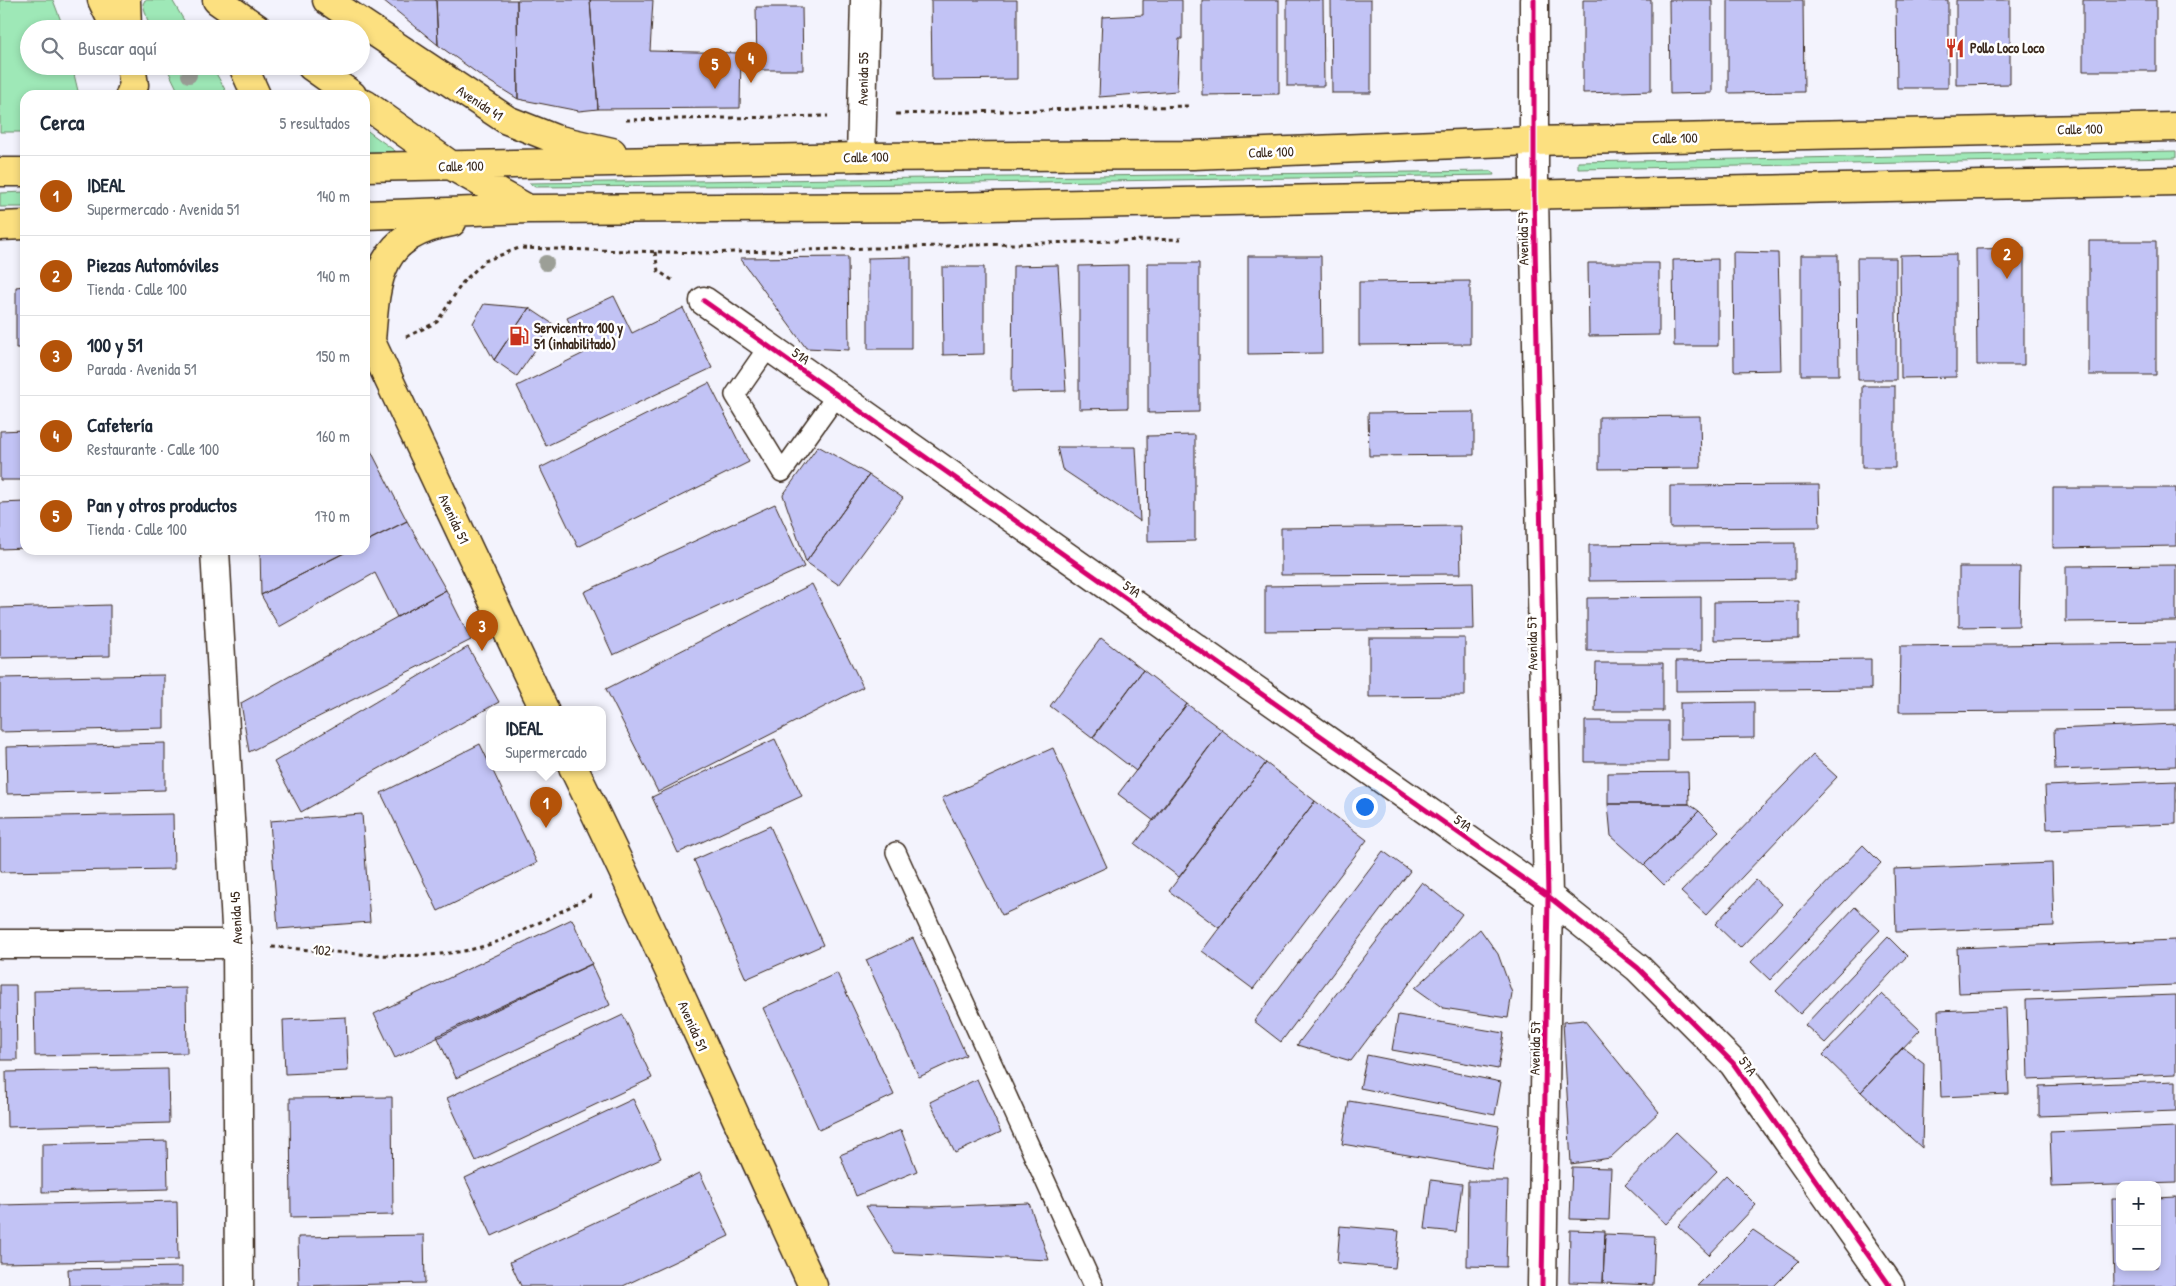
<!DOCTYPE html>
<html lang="es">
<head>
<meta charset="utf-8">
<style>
	body { margin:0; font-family:"Patrick Hand",sans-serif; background:#f2f2f3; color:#1f2937 }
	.controls { position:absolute; right:15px; bottom:15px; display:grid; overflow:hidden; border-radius:10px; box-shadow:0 2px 8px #0003 }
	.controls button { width:45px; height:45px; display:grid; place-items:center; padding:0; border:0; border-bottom:1px solid #e0e1e3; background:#fff; color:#1f2937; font:25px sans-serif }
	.you { position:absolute; left:1364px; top:806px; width:18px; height:18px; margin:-12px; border:4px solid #fff; border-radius:50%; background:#1a73e8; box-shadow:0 0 0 8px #1a73e833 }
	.badge { display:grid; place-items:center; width:32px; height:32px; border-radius:50%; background:#b45309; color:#fff; font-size:16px; font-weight:700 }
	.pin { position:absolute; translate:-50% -41px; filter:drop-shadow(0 1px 2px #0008) }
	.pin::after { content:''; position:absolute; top:26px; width:18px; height:15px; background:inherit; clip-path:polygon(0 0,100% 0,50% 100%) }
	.popup { position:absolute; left:486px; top:706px; width:120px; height:65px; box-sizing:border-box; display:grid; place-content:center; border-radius:10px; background:#fff; filter:drop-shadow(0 1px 4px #0005); font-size:16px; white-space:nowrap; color:#747a83 }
	.popup b { font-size:19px; color:#1f2937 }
	.popup::after { content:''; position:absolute; left:50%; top:100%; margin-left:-10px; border:10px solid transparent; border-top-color:#fff }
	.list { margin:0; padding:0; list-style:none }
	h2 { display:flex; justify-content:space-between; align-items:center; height:65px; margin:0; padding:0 20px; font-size:21px }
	h2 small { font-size:16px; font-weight:400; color:#747a83 }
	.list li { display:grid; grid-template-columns:32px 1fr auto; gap:15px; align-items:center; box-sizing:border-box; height:80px; padding:0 20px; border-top:1px solid #e0e1e3 }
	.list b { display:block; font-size:19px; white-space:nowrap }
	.list p { margin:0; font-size:16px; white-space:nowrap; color:#747a83 }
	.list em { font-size:16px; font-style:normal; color:#747a83 }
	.icon { flex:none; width:28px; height:28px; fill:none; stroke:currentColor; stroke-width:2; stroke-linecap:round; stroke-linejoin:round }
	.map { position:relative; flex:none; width:2176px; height:1286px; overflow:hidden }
	.search { position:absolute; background:#fff; box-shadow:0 2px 8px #0003; left:20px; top:20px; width:350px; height:55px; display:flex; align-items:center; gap:12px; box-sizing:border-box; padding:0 18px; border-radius:28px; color:#747a83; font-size:19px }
	.panel { position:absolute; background:#fff; box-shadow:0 2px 8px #0003; left:20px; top:90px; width:350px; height:465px; border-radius:15px }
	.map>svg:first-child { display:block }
</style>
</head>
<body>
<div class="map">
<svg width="2176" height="1286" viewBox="0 0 2176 1286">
	<rect width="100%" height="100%" fill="#f3f3fd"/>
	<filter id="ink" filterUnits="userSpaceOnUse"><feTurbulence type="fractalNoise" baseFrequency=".02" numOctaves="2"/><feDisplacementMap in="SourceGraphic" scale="10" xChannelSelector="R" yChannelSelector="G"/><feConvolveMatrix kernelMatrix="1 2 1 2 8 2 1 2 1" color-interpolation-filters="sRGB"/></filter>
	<g filter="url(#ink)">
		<path fill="#9ee8b7" stroke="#6c896a" d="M0,0H53L64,29H29V66H72L79,95H25V132H0Z
			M145,0H172L189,29H150L143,4Z
			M166,66H212L228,95H180Z
			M365,129L402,156H365Z
			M2176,151V158L1578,169V162Z
			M1492,171L1494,175L845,185L535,187L529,183Z
			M25,192V207H0V193Z"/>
		<path fill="#c2c3f5" stroke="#3b2a1e" d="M383,0H436L438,45Z
			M436,0H517L518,99L484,78L438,45Z
			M517,0H590L598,109L579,111L518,99Z
			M590,0H653L650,51L741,53L740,108L598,109Z
			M931,0H1017V79L932,80Z
			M1143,0H1182V39H1179L1177,91L1099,97L1102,17L1143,15Z
			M1202,0H1279V94L1202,95Z
			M1287,0H1323L1324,86H1287Z
			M1331,0H1371V93H1332Z
			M1583,0H1651V91L1583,93Z
			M1669,0H1712V93L1670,94Z
			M1728,0H1803L1804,92L1728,93Z
			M1896,0H1948V88H1897Z
			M1956,0H2010V84L1956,85Z
			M2083,0H2156V71H2083Z
			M756,7H802L803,70H757Z
			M2089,241H2156V375H2089Z
			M2024,248V365H1977L1976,249Z
			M1733,252L1778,253L1781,370L1734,371Z
			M1956,254V377L1901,378L1900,255Z
			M1801,255H1838L1839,375H1801Z
			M1248,256H1321L1322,353L1248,354Z
			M848,257L849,350L806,348L740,258Z
			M911,257V349H868V258Z
			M1857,258H1896V380H1858Z
			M1718,259V346H1674L1673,260Z
			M1148,263H1199V412L1148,413Z
			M1588,263H1659V335L1589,336Z
			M1058,265L1066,391L1012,392L1013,266Z
			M1128,265V408L1079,409V266Z
			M942,267H984V354L943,355Z
			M1470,281V344L1359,345V282Z
			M25,286V348H16V287Z
			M614,296L632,333L683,308L712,368L546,446L517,386L584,353L567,318Z
			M484,304L529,308L494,360L473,323Z
			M529,308L553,324L517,376L494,360Z
			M709,383L749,462L578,547L540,468Z
			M1862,386H1895V468H1862Z
			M1474,412V455L1369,456L1368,413Z
			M1700,416L1701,468L1599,469V417Z
			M25,430V480H0V431Z
			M1195,435V541L1148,542L1147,436Z
			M365,438L372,453L365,457Z
			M818,446L869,475L806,562L783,495Z
			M1057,447H1136L1140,521L1062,469Z
			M372,453L407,521L365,542V457Z
			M869,475L903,498L839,585L806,562Z
			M1819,485L1820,527L1670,528V486Z
			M2053,488H2176V546L2053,548Z
			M25,502V548L0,549V503Z
			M775,504L804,567L613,655L584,592Z
			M407,521L446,590L397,617L375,573L279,627L261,595L350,550H365V542Z
			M1460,526L1461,574L1281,575V528Z
			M1795,543V579L1589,581V545Z
			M260,550H350L261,595Z
			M2176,565V621L2066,622V566Z
			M1959,567H2020L2019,626L1959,627Z
			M1473,583L1474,629L1265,631V586Z
			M812,584L863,687L658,792L606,689Z
			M446,590L471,640L249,752L241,703Z
			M1701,597V651H1587V598Z
			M1799,601V639L1714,640V602Z
			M110,605V656L0,658V608Z
			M1101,638L1143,670L1092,738L1050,706Z
			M1369,638H1465V696L1369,697Z
			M2176,643V710L1899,712L1900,646Z
			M468,647L499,702L301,812L274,762Z
			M1871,659V689L1676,691V661Z
			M1596,663H1663V711H1595Z
			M1143,670L1187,704L1136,771L1093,738Z
			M164,675V728L0,732V678Z
			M1754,702V738L1680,739V703Z
			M1187,704L1222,730L1154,821L1118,794Z
			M1585,721H1668V762H1585Z
			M2176,724V766L2055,770L2054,729Z
			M1222,730L1266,763L1179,877L1135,844Z
			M775,739L802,796L678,853L652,797Z
			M165,743V790L7,794L6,747Z
			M480,744L537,863L438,911L381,793Z
			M1053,748L1107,867L1002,915L942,798Z
			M1813,755L1837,777L1706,915L1681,892Z
			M1266,763L1315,801L1219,928L1169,891Z
			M1688,772L1689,804H1608V773Z
			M2176,781V824L2047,829L2045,786Z
			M1315,801L1367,840L1253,989L1202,951Z
			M1608,804H1689L1699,811L1644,865L1611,836Z
			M1699,811L1719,831L1664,885L1644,865Z
			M173,814L174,869L0,872V817Z
			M362,814L370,922L278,929L270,821Z
			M770,826L823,945L746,979L694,860Z
			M1863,845L1881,863L1770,980L1751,962Z
			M1383,851L1410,871L1281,1042L1254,1021Z
			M2052,863L2054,926L1896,932L1894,869Z
			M1756,880L1782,904L1740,948L1715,924Z
			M1422,882L1462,914L1351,1061L1297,1045Z
			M1855,907L1880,930L1800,1014L1776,991Z
			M572,919L592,964L395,1058L374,1014Z
			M1480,929L1498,954L1512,993L1508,1018L1443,1008L1415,988Z
			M1888,937L1907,956L1825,1043L1805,1025Z
			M913,938L966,1055L919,1077L866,960Z
			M2176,940V985L1959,993L1957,948Z
			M591,964L610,1005L456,1078L437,1036Z
			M837,973L894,1095L819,1130L763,1008Z
			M0,985H16L17,1060H0Z
			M186,988L187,1053L35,1056L34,991Z
			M1882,994L1920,1030L1861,1092L1823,1055Z
			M2176,995V1074L2028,1080L2026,1000Z
			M2006,1008L2009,1094L1941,1097L1938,1011Z
			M623,1015L652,1078L476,1161L447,1098Z
			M1398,1015L1504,1033L1498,1069L1392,1050Z
			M346,1017L348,1071L285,1074L283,1020Z
			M1584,1020L1659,1112L1610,1158L1571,1164L1563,1022Z
			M1903,1047L1924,1063L1922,1148L1861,1092Z
			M1367,1055L1501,1082L1495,1115L1360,1088Z
			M168,1069L169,1123L7,1127L6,1072Z
			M977,1079L1001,1132L955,1153L930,1102Z
			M2176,1081V1111L2039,1116V1086Z
			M392,1097L393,1215L291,1217L290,1098Z
			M633,1099L661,1158L492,1236L465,1178Z
			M1349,1101L1499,1126L1492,1169L1342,1144Z
			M2176,1127V1183L2052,1187L2050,1132Z
			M901,1130L917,1171L856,1196L840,1155Z
			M1676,1132L1717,1171L1666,1224L1625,1185Z
			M167,1141L168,1189L42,1192V1144Z
			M1572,1167L1611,1168L1609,1220L1570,1219Z
			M700,1173L729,1236L623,1286H521L510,1262Z
			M1726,1175L1756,1205L1709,1255L1678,1226Z
			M1431,1180L1462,1184L1456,1232L1425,1229Z
			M1468,1181H1508L1506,1267L1467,1266Z
			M2176,1197V1286H2114L2112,1199H2120V1267H2157V1198Z
			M177,1201L178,1260L0,1263V1205Z
			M1029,1203L1049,1260L895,1253L866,1206L929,1207Z
			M1340,1226L1399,1231L1395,1268L1337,1263Z
			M1570,1230L1605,1231L1603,1283L1569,1282Z
			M1753,1230L1799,1261L1774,1286H1697Z
			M1605,1234L1655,1236L1653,1285L1603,1283Z
			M424,1235L425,1283L299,1286L298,1237Z
			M182,1267V1286H69L68,1269Z"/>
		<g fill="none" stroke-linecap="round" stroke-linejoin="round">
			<defs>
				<path id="service" d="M769,346L735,395L782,472L837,395
					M896,852L1093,1286"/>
				<path id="minor" d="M1534,0V194L1548,896L1542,1286
					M861,157L865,0
					M704,301L1548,896L1638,968L1733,1063L1890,1286
					M0,944H237"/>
				<path id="tertiary" d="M215,550L237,944L239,1286"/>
				<path id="primary" d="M102,0L116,29
					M126,0L127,29
					M217,0L258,29
					M327,0L507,120L555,139L612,152
					M243,66L256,95
					M311,66L352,95
					M130,95L134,85L131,66
					M365,104L452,166L528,209
					M365,167L861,157L1193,155L1533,141L2176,127
					M0,172H25
					M365,215L528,209L944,207L2176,181
					M0,226L25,225
					M365,329L544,709
					M371,341C376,276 378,235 452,222
					M573,767C657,938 733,1113 813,1286"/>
			</defs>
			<use href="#service" stroke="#3b2a1e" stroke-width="22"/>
			<use href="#minor" stroke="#3b2a1e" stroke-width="31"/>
			<use href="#tertiary" stroke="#3b2a1e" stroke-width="31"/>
			<use href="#primary" stroke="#3b2a1e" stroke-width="31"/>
			<path stroke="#3b2a1e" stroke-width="3" stroke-dasharray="4 4" stroke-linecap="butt" d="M896,114L1188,106
				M626,120L828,116
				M655,252L658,271L675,282
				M406,337L437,322L463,282L485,261L519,248L703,253L1181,239
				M272,947C340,951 435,967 499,941C532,928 564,909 595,894"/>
			<use href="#service" stroke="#fff" stroke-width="19"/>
			<use href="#minor" stroke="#fff" stroke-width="28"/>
			<use href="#tertiary" stroke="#fff" stroke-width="28"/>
			<use href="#primary" stroke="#fce080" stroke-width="28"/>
			<defs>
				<path id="cycleway" d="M1534,0V194L1548,896L1542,1286
					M704,301L1548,896L1638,968L1733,1063L1890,1286"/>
			</defs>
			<use href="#cycleway" stroke="#fff" stroke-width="8"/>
			<use href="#cycleway" stroke="#d6006c" stroke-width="5"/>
		</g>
		<g fill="#9c9f97">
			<circle cx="189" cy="75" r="8"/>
			<circle cx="546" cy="263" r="8"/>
		</g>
	</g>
	<defs>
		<symbol id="restaurant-bare" viewBox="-9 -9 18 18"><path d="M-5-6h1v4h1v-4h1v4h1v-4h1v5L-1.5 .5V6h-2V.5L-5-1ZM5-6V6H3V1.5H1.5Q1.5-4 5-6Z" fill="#c8321e" stroke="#fff" stroke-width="2.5" paint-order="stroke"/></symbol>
		<symbol id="fuel-bare" viewBox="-9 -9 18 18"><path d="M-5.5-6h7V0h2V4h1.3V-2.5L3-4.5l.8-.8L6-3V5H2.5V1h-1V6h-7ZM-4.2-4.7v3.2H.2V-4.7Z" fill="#c8321e" stroke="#fff" stroke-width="2.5" paint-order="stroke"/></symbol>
	</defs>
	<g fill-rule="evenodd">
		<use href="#restaurant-bare" x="1941" y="34" width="28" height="28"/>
		<use href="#fuel-bare" x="505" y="322" width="28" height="28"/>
	</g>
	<g text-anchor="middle" stroke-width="5" stroke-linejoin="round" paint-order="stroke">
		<g font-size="14" font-weight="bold" fill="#3b2a1e" stroke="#fff" text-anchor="start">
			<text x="1970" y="53">Pollo Loco Loco</text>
			<text x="534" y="333">Servicentro 100 y<tspan x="534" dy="16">51 (inhabilitado)</tspan></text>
		</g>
		<g font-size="14" fill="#3b2a1e" stroke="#fff">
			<text transform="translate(863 79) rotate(-89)" y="5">Avenida 55</text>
			<text transform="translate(480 103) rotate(33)" y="5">Avenida 41</text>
			<text transform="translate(2080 129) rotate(-1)" y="5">Calle 100</text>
			<text transform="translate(1675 138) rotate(-1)" y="5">Calle 100</text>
			<text transform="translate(1271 152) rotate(-2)" y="5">Calle 100</text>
			<text transform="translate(866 157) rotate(-1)" y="5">Calle 100</text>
			<text transform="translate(461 166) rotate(-1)" y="5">Calle 100</text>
			<text transform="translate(1523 238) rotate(-91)" y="5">Avenida 57</text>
			<text transform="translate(801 356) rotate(35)" y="5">51A</text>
			<text transform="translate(454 519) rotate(65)" y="5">Avenida 51</text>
			<text transform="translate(1132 589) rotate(35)" y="5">51A</text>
			<text transform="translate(1532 643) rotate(-91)" y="5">Avenida 57</text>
			<text transform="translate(1463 823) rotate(35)" y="5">51A</text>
			<text transform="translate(236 918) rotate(-93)" y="5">Avenida 45</text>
			<text transform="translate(322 950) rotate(4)" y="5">102</text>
			<text transform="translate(693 1026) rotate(66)" y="5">Avenida 51</text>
			<text transform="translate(1535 1048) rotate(-89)" y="5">Avenida 57</text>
			<text transform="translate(1748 1066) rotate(53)" y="5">57A</text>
		</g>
	</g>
</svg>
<div class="controls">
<button>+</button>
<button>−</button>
</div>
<div class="you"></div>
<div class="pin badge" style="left:546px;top:828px">1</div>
<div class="popup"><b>IDEAL</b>Supermercado</div>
<div class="pin badge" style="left:2007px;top:279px">2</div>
<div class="pin badge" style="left:482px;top:651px">3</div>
<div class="pin badge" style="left:751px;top:83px">4</div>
<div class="pin badge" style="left:715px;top:89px">5</div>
<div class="search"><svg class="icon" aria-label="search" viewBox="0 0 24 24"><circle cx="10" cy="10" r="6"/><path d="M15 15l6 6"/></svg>Buscar aquí</div>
<section class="panel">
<h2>Cerca<small>5 resultados</small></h2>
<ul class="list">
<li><span class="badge">1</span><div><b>IDEAL</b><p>Supermercado · Avenida 51</p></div><em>140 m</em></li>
<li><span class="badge">2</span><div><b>Piezas Automóviles</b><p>Tienda · Calle 100</p></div><em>140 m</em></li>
<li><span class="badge">3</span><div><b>100 y 51</b><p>Parada · Avenida 51</p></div><em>150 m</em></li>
<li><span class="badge">4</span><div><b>Cafetería</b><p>Restaurante · Calle 100</p></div><em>160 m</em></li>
<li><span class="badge">5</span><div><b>Pan y otros productos</b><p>Tienda · Calle 100</p></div><em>170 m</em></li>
</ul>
</section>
</div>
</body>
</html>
